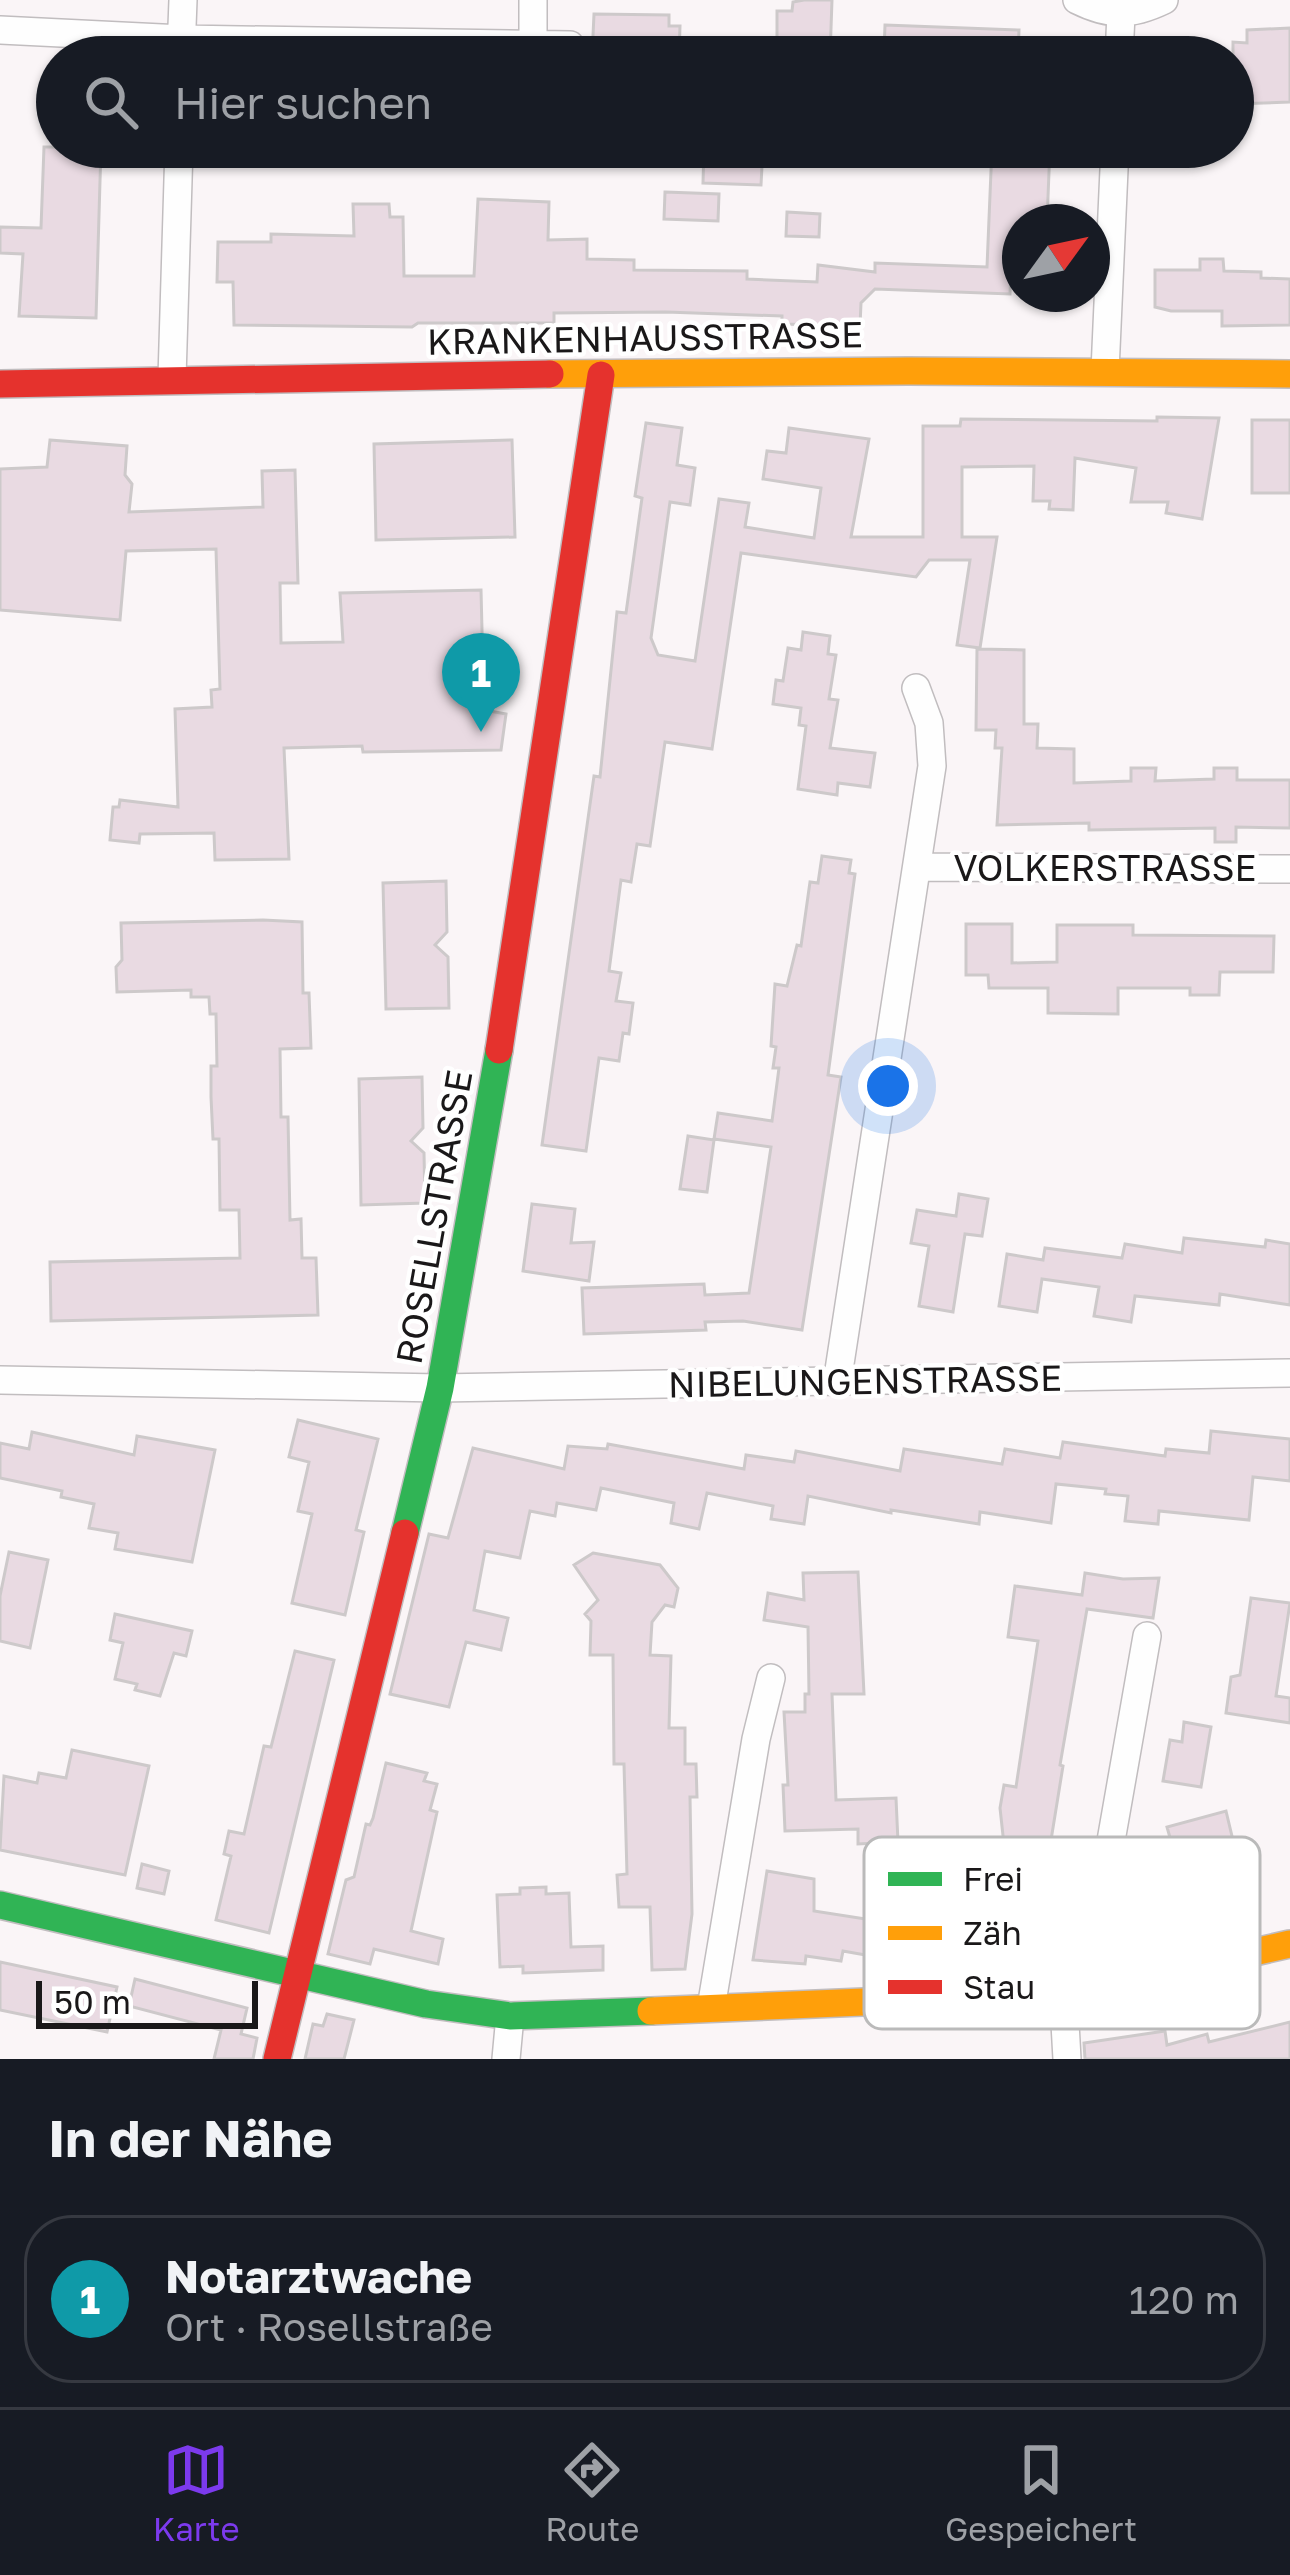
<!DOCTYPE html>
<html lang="de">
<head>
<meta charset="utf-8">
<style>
	body { margin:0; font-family:"Golos Text",sans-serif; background:#20242c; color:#f1f3f6 }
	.compass { position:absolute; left:1002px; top:204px; width:108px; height:108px; border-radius:50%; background:#171b24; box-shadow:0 3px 9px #0004; rotate:57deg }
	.scale { position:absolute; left:36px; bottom:30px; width:222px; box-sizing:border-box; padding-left:12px; border:6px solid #1a1819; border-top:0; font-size:33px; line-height:42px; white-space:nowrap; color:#1a1819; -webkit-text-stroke:9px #fff; paint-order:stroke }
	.you { position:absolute; left:888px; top:1086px; width:42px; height:42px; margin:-30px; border:9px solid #fff; border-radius:50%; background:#1a73e8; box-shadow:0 0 0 18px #1a73e833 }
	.badge { display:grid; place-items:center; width:78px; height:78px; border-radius:50%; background:#7c3aed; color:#fff; font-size:39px; font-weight:700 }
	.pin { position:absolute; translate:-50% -99px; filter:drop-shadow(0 3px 6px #0008) }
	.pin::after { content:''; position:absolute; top:63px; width:42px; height:36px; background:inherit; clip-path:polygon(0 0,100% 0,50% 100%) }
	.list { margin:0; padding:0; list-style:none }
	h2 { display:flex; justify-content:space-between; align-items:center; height:156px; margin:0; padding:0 48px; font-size:51px }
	h2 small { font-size:39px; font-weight:400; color:#9ea1a6 }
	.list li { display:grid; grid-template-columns:78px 1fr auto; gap:36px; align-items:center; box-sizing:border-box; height:168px; margin:0 24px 24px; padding:0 24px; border:3px solid #363941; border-radius:48px }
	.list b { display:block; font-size:45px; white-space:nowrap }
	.list p { margin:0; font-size:39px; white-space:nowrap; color:#9ea1a6 }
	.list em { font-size:39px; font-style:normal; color:#9ea1a6 }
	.icon { flex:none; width:66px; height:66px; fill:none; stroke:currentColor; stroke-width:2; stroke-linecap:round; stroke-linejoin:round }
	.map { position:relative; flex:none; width:1290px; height:2059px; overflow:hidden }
	.search { position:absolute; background:#171b24; box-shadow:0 3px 9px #0004; left:36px; right:36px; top:36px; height:132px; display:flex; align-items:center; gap:30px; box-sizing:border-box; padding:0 42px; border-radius:66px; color:#9ea1a6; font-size:45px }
	.sheet { height:348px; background:#171b24 }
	nav { display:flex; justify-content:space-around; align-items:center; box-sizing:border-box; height:168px; border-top:3px solid #363941; background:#171b24; font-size:33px; color:#9ea1a6 }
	nav a { display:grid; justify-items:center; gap:6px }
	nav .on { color:#7c3aed }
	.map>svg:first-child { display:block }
</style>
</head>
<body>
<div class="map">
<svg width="1290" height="2059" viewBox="0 0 1290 2059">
	<rect width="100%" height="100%" fill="#faf5f7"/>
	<path fill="#e9dae2" stroke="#cdc9ca" stroke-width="3" d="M804,0H832L830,57H802V46L777,45V11H792L793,2Z
		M594,14L669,15V26H680L679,57H592Z
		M885,25L1019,30L1018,57L884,52Z
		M1290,28V102L1233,104V42L1247,43V30Z
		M44,147H101L96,318L19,316L23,254L0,253V227L41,228Z
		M704,147H763L761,185L703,183Z
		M992,147H1050L1047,222H1020V270L1011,269L1010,294L875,289L861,303L860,326L782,324V316L666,312L554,313V323H418L412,327L234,325L233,282H217L218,242H271V234L354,236L353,204H389L390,217H403L404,276H474L478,199L549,202L548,240L587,239V259L634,260V270L747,271V279L817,282L818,265L875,272V263L987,267Z
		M665,192L719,194L718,221L664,219Z
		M787,212L820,214L819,237L786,236Z
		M1200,259H1223L1224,271L1261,272V278L1290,279V325L1222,326V311H1171L1155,307V270H1200Z
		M1157,417L1219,418L1202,519L1166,513L1168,502H1131L1136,468L1075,458L1073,510L1049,509L1050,501H1033L1034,466L962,467V537H997L980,648L957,645L970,560H929L916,577L741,553L712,749L665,742L650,846L637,844L631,882L621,880L609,971L621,973L616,1001L633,1003L629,1034L623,1033L619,1061L599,1058L586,1151L542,1145L594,776L600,777L617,612L626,613L642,498L635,496L646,423L682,428L677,465L695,468L690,505L670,502L651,638L658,655L695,661L719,499L749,503L745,527L814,538L821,488L763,479L767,451L786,453L789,428L869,439L851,537H923V426H960L961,419L1157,421Z
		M1252,420H1290V493H1252Z
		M50,440L127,446L125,475L132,484L129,512L263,507L262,471L295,470L298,583H280L281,643L343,642L340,593L481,590L484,710L506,714L501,750L363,752L362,746L284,748L289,859L215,860L214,833L140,834L139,843L110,840L113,807H119L120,800L178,807L175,709L212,707L211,690L220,689L216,549L126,551L120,620L0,610V469L47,467Z
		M512,440L515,537L376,540L374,444Z
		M803,632L830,636L828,654L836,655L829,699L838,700L830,748L875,753L870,787L838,783L837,795L798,789L806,726L799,725L801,708L773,704L776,680L783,681L788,648L801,650Z
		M977,649L1024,650V724H1038L1037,748L1074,749V783L1131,781V768H1156L1155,781L1214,779V768H1237V780H1290V828L1236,827V842H1215V828L1089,830V823L997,825L1002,748H995L996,730H976Z
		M822,856L851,860L849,873L855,874L828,1075L841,1077L802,1330L743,1321L705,1322L706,1330L584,1334L582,1288L704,1284L705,1295L749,1293L771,1147L714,1139L718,1113L772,1121L779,1068H773L776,1047L771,1046L775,984L787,986L797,945L801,946L810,882L818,883Z
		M446,881L447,932L435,945L448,957L449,1008L386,1009L383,883Z
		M263,920L302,922L303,993H309L311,1048L280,1049L281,1117H288L290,1220L301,1219L302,1258H316L318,1315L51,1321L50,1262L240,1258L239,1210H220L219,1139H213L211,1097V1066H217L216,1014H210L209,997H191V990L117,992L116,967L122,960L121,923Z
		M966,924H1012V963L1057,962V925H1133V935L1274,936L1273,972H1220L1219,995H1190V988H1118V1014L1048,1013V988H989L988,975H966Z
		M422,1077L423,1128L411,1141L424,1153L425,1203L361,1205L359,1079Z
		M688,1136L714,1140L707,1192L680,1189Z
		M959,1194L988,1199L982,1236L965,1234L953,1312L919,1306L929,1246L911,1243L917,1210L956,1216Z
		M532,1204L575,1209L571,1243L594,1242L589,1281L523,1271Z
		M1184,1238L1265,1247L1266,1240L1290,1244V1305L1220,1294L1219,1305L1135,1296L1131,1322L1094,1316L1099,1287L1042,1279L1037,1312L999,1306L1007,1254L1043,1260L1045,1248L1122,1258L1125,1244L1182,1253Z
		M298,1420L378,1439L356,1530L364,1532L345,1615L292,1603L312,1514L298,1511L309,1462L289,1457Z
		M1211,1431L1290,1439V1481L1253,1477L1249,1520L1159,1511L1158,1524L1125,1521L1128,1496L1105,1494L1106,1489L1056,1484L1051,1523L980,1512L979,1524L891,1510V1513L808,1496L804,1524L771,1519L773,1506L707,1493L699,1529L671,1523L674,1503L601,1488L596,1510L557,1503L555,1516L530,1511L520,1558L485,1551L474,1610L508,1618L504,1636L501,1650L466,1642L449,1707L390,1694L429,1534L448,1538L473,1448L564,1469L568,1446L607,1449L608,1444L744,1469L746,1455L794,1462L796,1451L900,1471L904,1449L1002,1464L1005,1449L1060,1458L1063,1442L1165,1456L1166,1449L1209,1453Z
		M32,1432L134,1455L137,1436L215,1450L192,1562L115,1549L118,1533L89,1528L94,1504L61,1497L62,1491L0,1478V1443L29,1449Z
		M9,1552L48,1560L30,1648L0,1641V1596Z
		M593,1553L660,1565L678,1588L674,1607L665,1605L652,1622L650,1655L671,1656L669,1728H685V1764H696L697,1797H690L692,1914L685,1969L652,1970L650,1907H619L617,1875L627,1874L624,1764H614L613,1655H590L591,1621L585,1614L598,1600L574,1565Z
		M858,1572L864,1694H832L836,1800L896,1798L898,1842L858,1844V1829L785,1831L783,1785H788L784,1712H805V1694H809L808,1627L764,1620L768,1593L804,1600L803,1573Z
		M1085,1573L1123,1579L1159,1578L1153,1618L1087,1609L1060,1765L1063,1766L1040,1908L1046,1909L1040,1948L993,1941L1006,1863L1000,1808L1004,1785L1016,1787L1038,1641L1008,1637L1015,1586L1082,1595Z
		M1251,1598L1290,1603L1276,1696L1290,1698V1723L1226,1713L1231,1677L1240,1675Z
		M115,1614L192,1631L186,1656L174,1653L160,1696L135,1690L137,1684L115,1679L123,1643L110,1640Z
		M295,1651L334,1660L269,1933L216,1920L231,1856L224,1854L229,1831L244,1834L264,1746L271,1747Z
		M1184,1722L1211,1727L1201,1787L1163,1781L1170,1740L1182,1742Z
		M72,1750L149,1766L125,1875L0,1850L4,1776L37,1783L39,1773L66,1778Z
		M386,1763L427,1773L424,1781L437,1784L430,1810L437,1812L411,1931L443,1939L438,1964L374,1949L370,1964L328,1954L346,1880L354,1877L366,1824L370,1825L373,1818Z
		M1226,1811L1236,1853L1210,1860L1224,1909L1153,1928L1142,1891L1182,1880L1167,1827Z
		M142,1864L169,1871L164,1894L137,1888Z
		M767,1871L814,1879V1911L904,1925L899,1961L843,1951L841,1961L806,1956L805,1964L753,1960Z
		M546,1887V1894L569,1893L571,1947L603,1946V1970L523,1973V1966L500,1967L497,1895L520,1894V1888Z
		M0,1962L117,1987L107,2032L0,2010Z
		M135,1979L247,2008L241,2034L257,2038L253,2059H214L221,2030L129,2006Z
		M327,2014L354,2020L344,2059H305L313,2024L323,2026Z
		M1290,2022V2059H1085L1084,2043L1165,2031L1167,2045L1207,2034L1209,2042Z"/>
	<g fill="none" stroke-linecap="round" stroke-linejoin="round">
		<defs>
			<path id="street" d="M1077,0C1109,16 1131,16 1164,0
				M0,30L182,39L570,45
				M533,44V0
				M181,53L183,0
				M1119,57L1121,14
				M1105,371L1115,147
				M172,378L179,147
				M919,867L1290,869
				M0,1380L440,1388L1290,1373
				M837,1383L932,766L929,723L916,688
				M1086,1983L1147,1636
				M1063,1988L1067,2059
				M711,2008L756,1739L771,1678
				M506,2059L510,2016"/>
			<path id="fast" d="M405,1533L440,1388L499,1050
				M0,1905L426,2004L510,2016L651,2011"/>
			<path id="slow" d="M550,374L908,371L1290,374
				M651,2011L982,1997L1174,1970L1290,1944"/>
			<path id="jam" d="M0,384L550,374
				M499,1050L601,375
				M277,2059L405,1533"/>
		</defs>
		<use href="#street" stroke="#c1bdbf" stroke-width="30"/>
		<use href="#fast" stroke="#c1bdbf" stroke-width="30"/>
		<use href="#slow" stroke="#c1bdbf" stroke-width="30"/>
		<use href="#jam" stroke="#c1bdbf" stroke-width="30"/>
		<use href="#street" stroke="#fefefe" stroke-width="27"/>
		<use href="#fast" stroke="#30b455" stroke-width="27"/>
		<use href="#slow" stroke="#ff9f0a" stroke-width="27"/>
		<use href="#jam" stroke="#e5322d" stroke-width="27"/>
	</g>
	<g text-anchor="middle" stroke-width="9" stroke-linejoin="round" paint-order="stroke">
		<g font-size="36" fill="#1a1819" stroke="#fff">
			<text transform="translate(645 338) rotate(-1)" y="13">KRANKENHAUSSTRASSE</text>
			<text x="1105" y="881">VOLKERSTRASSE</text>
			<text transform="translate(434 1217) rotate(-80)" y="13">ROSELLSTRASSE</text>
			<text transform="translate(865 1381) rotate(-1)" y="13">NIBELUNGENSTRASSE</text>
		</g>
	</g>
	<rect x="864" y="1837" width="396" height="192" rx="18" fill="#fff" stroke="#bababa" stroke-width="3"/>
	<rect x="888" y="1872" width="54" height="14" fill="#30b455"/>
	<rect x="888" y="1926" width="54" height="14" fill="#ff9f0a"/>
	<rect x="888" y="1980" width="54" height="14" fill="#e5322d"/>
	<g font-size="33" fill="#1a1819">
		<text x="963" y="1891">Frei</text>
		<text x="963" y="1945">Zäh</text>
		<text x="963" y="1999">Stau</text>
	</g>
</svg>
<svg class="compass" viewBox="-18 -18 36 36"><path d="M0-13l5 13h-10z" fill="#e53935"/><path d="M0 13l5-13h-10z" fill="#9ea1a6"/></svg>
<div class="scale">50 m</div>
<div class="you"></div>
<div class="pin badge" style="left:481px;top:732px;background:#0f9aa8">1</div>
<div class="search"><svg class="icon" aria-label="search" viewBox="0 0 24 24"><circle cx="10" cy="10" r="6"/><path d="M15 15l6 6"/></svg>Hier suchen</div>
</div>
<section class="sheet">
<h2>In der Nähe<small></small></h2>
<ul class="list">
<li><span class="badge" style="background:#0f9aa8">1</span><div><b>Notarztwache</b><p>Ort · Rosellstraße</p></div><em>120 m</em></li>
</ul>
</section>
<nav>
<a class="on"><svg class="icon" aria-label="map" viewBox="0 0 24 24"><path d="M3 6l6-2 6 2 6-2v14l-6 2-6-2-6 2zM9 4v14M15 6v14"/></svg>Karte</a>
<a><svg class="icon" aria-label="directions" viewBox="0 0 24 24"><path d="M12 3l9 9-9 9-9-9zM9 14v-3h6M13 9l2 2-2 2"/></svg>Route</a>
<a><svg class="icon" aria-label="saved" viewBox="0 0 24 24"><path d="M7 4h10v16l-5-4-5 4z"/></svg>Gespeichert</a>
</nav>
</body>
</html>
